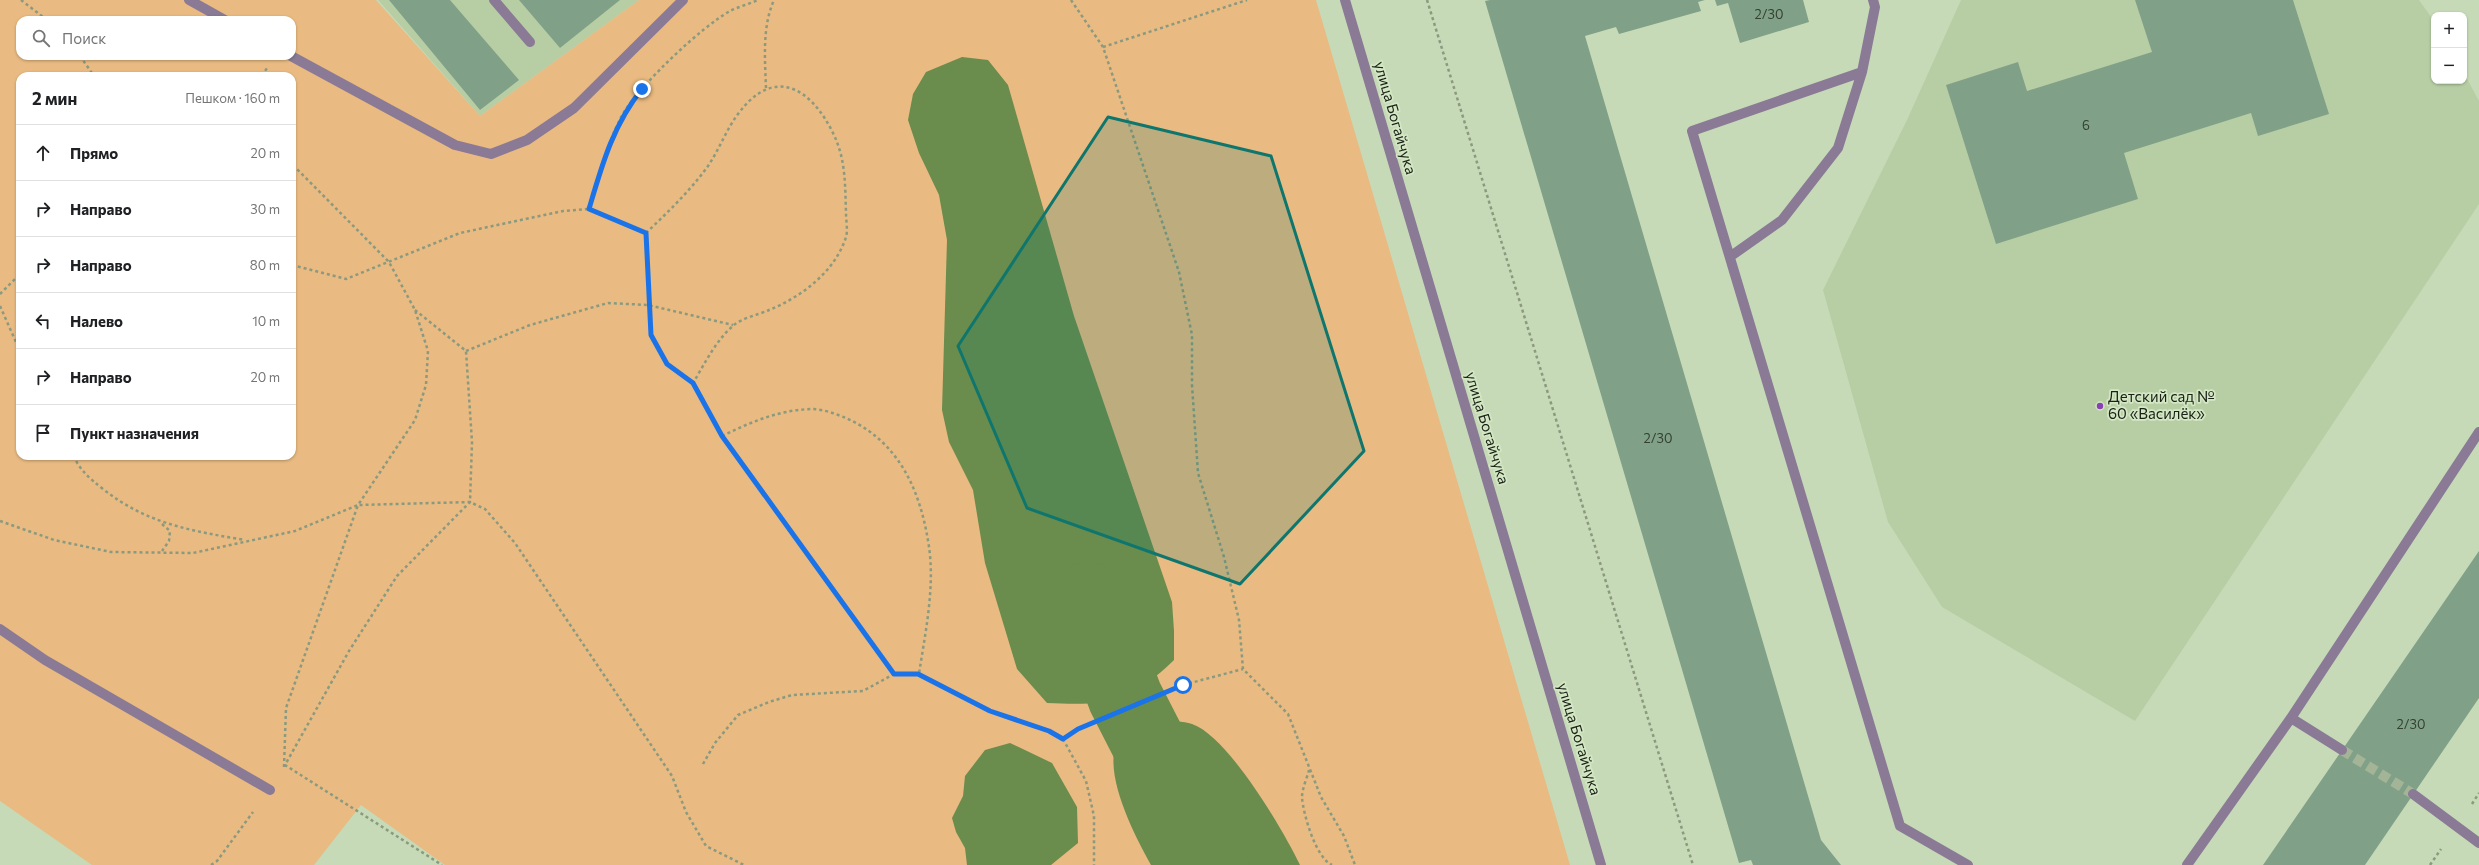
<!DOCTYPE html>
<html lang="ru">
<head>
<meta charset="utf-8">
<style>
	body { margin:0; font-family:Commissioner,sans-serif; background:#f6f6f6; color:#202124 }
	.controls { position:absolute; right:12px; top:12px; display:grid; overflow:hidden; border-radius:8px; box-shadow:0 1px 3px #0004 }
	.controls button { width:36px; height:36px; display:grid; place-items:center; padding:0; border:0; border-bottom:1px solid #e0e0e0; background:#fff; color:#202124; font:20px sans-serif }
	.stop { position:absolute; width:12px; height:12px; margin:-9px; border:3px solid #1a73e8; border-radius:50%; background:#fff }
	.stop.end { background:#1a73e8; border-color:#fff; box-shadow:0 1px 4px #0008 }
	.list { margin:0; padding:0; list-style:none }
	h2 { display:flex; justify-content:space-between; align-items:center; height:52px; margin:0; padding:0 16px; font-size:17px }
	h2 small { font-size:13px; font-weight:400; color:#757577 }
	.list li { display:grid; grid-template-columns:26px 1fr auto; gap:12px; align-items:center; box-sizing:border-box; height:56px; padding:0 16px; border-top:1px solid #e0e0e0 }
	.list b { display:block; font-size:15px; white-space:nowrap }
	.list em { font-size:13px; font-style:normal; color:#757577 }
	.icon { flex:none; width:22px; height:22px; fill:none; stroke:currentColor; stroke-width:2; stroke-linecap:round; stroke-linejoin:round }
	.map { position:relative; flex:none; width:2479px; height:865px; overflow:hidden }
	.search { position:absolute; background:#fff; box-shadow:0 1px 3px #0004; left:16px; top:16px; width:280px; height:44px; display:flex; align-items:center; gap:10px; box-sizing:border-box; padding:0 14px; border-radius:12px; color:#757577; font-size:15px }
	.panel { position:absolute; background:#fff; box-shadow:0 1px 3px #0004; left:16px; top:72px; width:280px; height:388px; border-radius:12px }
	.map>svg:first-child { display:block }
</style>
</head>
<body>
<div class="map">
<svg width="2479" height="865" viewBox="0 0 2479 865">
	<rect width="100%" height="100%" fill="#c6dab7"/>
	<path fill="#b7cea5" d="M378,0H639L480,116Z
		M1961,0H2419L2434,21V81H2464V73L2479,101V204L2135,721L1942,607L1888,522L1823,290L1907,120Z"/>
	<path fill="#e9ba81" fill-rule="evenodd" d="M0,0H376L480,116L639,0H1316L1570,865H445L361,805L314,865H92L0,801ZM20,20H292V56H20ZM20,76H292V456H20Z"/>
	<path fill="#6a8c4c" d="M962,57L988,60L1008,85L1074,316L1172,602L1174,631V660C1129,703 1108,706 1047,703L1017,669L985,563L973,490L949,442L942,410L947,240L939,195L919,153L908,120L913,94L926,72Z
		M1161,719C1171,721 1183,721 1192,724C1228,736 1283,830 1300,865H1151C1136,838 1096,763 1122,735C1131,725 1149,723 1161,719Z
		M1010,743L1052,763L1077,807L1078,843L1051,865H967L965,848L956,832L952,818L963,796L965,776L985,750Z"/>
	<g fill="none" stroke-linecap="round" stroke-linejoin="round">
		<path stroke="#6a8c4c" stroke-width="75" d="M1089,599L1125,697L1211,865"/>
	</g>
	<path fill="#80a188" d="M389,0H450L519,80L480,110Z
		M519,0H620L560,48Z
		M1490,0H1705L1698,2L1701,11L1619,34L1616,27L1585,36L1821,840L1841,865H1753L1751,860L1739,863L1485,1Z
		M1715,0H1803L1809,22L1740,43L1728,3L1717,6Z
		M2135,0H2293L2329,114L2258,136L2251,113L2124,153L2138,199L1996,244L1946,85L2018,62L2027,91L2152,52Z
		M2479,551V698L2365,865H2263Z"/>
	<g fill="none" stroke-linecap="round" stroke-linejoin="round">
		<path stroke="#a4b597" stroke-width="10" stroke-dasharray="10 5" stroke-linecap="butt" d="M2342,750L2413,794"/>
		<path stroke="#8b9a7f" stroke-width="2.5" stroke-dasharray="3 3" stroke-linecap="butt" d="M21,0L47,20
			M1071,0L1103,47L1179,272L1192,335V385L1198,473L1224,557L1239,620L1243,669L1288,714L1321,797L1344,836L1355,865
			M1427,0L1693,865
			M1103,47L1247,0
			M80,56L94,76
			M262,76L267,68
			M766,88C765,59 762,27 774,0
			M589,209C598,180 610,133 626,109C645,81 700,28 730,11C738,7 749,4 758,0
			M646,233C668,212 690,191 708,166C719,150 726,130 738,114C774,65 811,88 833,133C846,159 845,185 846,213C846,220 848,231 846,237C835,272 801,297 769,310C758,315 741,318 733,326C716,340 704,365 693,383
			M292,265L346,279L460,233L563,211L589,209L646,233L651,335L667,364L693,383L722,436L894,674
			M0,294L20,274
			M0,306L20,351
			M415,310L466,351L472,442L470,502L397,576L349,651L285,765L442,865
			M466,351L530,325L608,303L648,305L733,325
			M722,436C751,422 779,410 811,409C823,409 836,414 846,418C900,442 921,492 929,547C935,588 925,634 919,674
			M73,456C82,472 89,478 103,489C147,524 192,531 245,540
			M0,521L54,540L111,552L193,553L295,531L358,505L415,420L426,385L428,351L415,310L389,262L292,164
			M162,524L170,531L169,541L162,551
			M1063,739L1078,729L1183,685L1243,669
			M703,764L715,743L738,715L769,702L792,695L863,691L894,674H918L990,711L1049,731L1063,739L1086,781L1094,816V865
			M284,767L286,708L358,505L470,502L485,509L515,543L672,776L686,812L706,846L744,865
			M1309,770C1307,778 1302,789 1302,797C1303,814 1316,858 1332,865
			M2472,804L2479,793
			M211,865L217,861L253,812
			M2430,865L2441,849"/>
		<path stroke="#8a7a95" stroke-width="10" d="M189,0L225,20
			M494,0L530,42
			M1345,0L1601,865
			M1873,0L1875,7L1862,72L1692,131L1900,826L1968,865
			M291,56L455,145L491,154L527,140L574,108L683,0
			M1731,256L1782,220L1838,148L1862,72
			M0,629L45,660L270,790
			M2291,718L2342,750
			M2413,794L2479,843
			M2187,865L2291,718L2479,432"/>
	</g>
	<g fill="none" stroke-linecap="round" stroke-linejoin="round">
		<path stroke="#1a73e8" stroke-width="5" d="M642,89C613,125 602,165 589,209L646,233L651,335L667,364L693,383L722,436L894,674H918L990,711L1049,731L1063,739L1078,729L1183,685"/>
	</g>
	<path fill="#0f766e" fill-opacity="0.2" stroke="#0f766e" stroke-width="3" stroke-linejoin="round" d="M1108,117L1271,156L1364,451L1240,584L1027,508L958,346Z"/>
	<circle fill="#8a40b2" stroke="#d3e7c4" stroke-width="1.5" cx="2100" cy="406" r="4"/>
	<g text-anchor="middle" stroke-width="3.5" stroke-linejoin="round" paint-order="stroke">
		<g font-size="13" fill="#344132">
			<text x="1769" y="19">2/30</text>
			<text x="2086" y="130">6</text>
			<text x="1658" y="443">2/30</text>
			<text x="2411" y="729">2/30</text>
		</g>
		<g font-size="15" fill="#1a2115" stroke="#d3e7c4">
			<text transform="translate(1395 118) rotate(74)" y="5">улица Богайчука</text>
			<text transform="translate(1487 428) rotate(73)" y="5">улица Богайчука</text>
			<text transform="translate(1579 739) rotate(73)" y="5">улица Богайчука</text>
		</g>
		<g font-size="15" fill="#1a2115" stroke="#d3e7c4" text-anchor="start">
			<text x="2108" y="402">Детский сад №<tspan x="2108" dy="17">60 «Василёк»</tspan></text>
		</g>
	</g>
</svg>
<div class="controls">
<button>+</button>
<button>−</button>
</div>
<div class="stop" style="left:1183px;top:685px"></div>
<div class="stop end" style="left:642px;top:89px"></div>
<div class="search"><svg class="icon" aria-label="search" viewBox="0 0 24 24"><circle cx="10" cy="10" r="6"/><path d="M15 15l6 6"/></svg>Поиск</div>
<section class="panel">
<h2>2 мин<small>Пешком · 160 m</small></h2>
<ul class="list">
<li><svg class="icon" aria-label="ahead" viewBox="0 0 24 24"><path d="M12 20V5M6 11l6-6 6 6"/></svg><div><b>Прямо</b></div><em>20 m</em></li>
<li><svg class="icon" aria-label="right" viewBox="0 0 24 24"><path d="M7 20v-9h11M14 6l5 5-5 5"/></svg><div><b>Направо</b></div><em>30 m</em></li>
<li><svg class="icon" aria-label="right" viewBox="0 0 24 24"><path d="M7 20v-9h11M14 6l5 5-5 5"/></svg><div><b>Направо</b></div><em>80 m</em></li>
<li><svg class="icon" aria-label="left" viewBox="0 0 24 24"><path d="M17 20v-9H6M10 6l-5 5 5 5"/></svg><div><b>Налево</b></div><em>10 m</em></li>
<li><svg class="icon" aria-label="right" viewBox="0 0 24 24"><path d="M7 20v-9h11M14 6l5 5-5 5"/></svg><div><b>Направо</b></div><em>20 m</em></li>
<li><svg class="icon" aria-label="arrive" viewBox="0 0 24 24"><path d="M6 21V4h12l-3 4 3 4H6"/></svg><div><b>Пункт назначения</b></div></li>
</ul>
</section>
</div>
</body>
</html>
